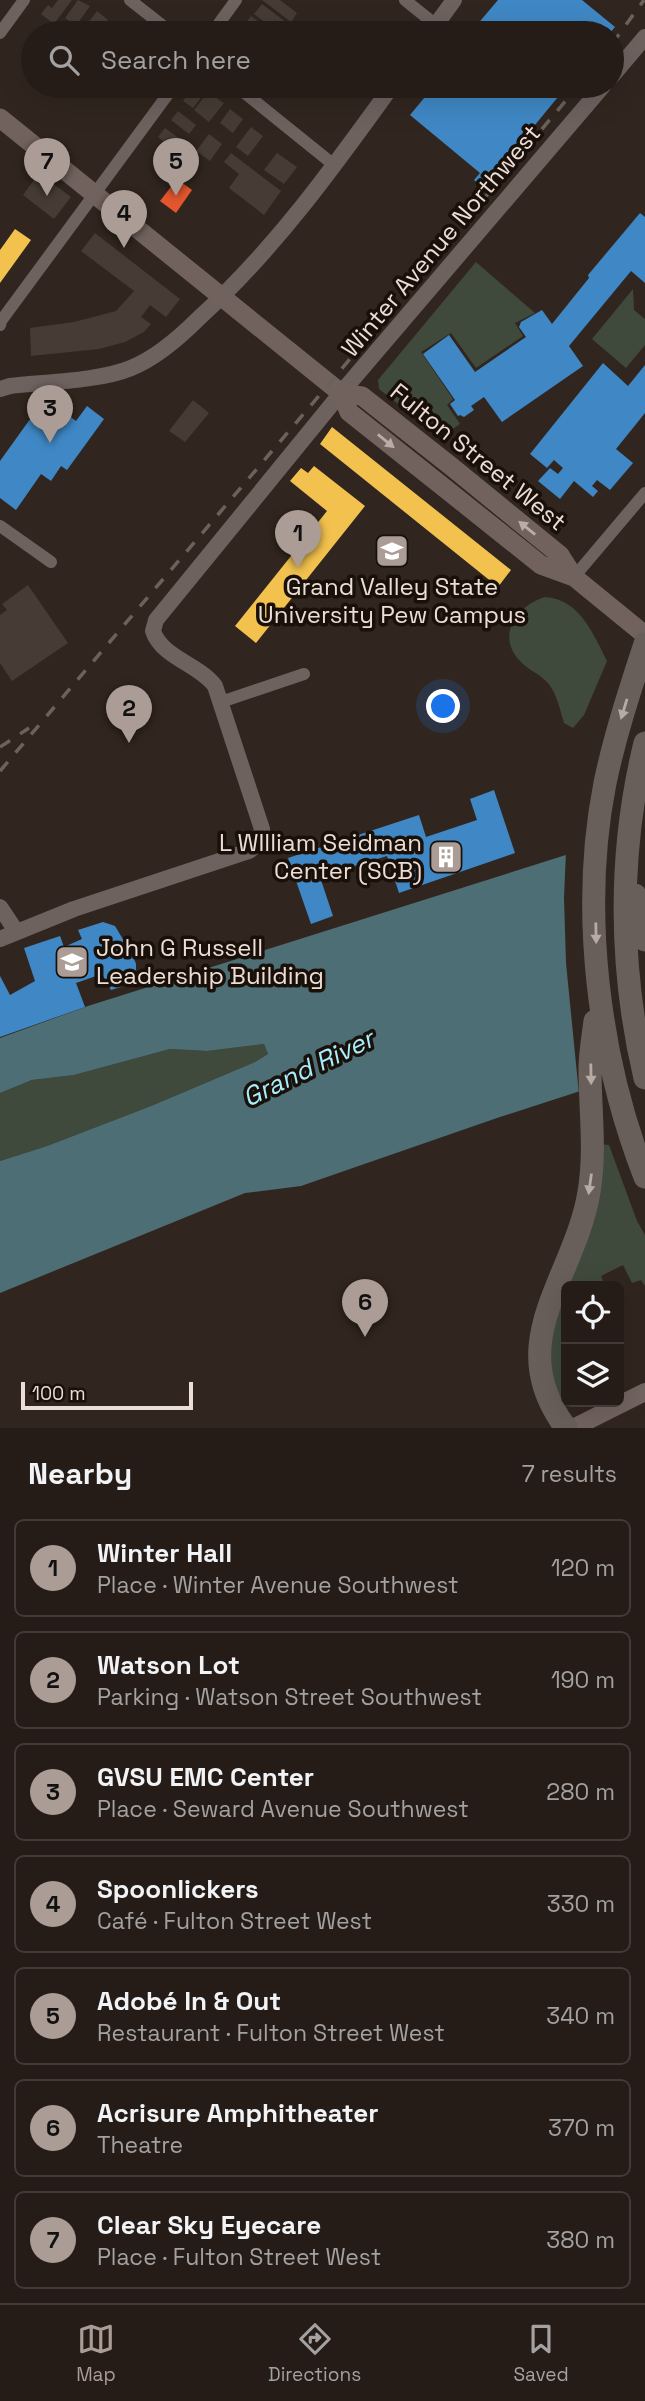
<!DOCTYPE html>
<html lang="en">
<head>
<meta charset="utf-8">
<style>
	body { margin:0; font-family:"Space Grotesk",sans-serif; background:#312924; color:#f1f3f6 }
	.controls { position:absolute; right:21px; bottom:21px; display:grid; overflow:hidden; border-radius:10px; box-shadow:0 7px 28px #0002 }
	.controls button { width:63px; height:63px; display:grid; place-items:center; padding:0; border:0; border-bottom:2px solid #423a36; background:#251c17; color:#f1f3f6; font:35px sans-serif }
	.scale { position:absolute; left:21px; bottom:18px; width:172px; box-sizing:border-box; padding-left:7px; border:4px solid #ecddd5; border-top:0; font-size:19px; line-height:24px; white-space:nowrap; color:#ecddd5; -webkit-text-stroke:5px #19100a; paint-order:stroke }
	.you { position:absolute; left:444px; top:707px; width:24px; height:24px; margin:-18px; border:5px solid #fff; border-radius:50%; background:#1a73e8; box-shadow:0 0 0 10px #1a73e833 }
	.badge { display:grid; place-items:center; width:46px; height:46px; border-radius:50%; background:#ab9d95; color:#111; font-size:23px; font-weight:700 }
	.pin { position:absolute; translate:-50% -58px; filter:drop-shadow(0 2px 4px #0008) }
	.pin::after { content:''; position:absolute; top:37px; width:24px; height:21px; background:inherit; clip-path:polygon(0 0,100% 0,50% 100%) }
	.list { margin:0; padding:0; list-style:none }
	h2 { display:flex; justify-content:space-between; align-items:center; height:91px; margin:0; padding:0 28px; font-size:30px }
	h2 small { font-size:23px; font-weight:400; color:#a3a1a1 }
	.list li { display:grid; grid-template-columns:46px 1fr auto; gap:21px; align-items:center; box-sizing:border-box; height:98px; margin:0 14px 14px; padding:0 14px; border:2px solid #423a36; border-radius:10px }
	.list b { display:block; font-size:26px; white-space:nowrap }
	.list p { margin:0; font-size:23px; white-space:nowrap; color:#a3a1a1 }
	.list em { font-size:23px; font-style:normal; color:#a3a1a1 }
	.icon { flex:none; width:38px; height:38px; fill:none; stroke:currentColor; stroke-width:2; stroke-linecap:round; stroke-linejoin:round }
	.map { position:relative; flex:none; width:645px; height:1428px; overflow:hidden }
	.search { position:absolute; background:#251c17; box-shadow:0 7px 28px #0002; left:21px; right:21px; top:21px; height:77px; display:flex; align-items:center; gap:18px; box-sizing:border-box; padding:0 24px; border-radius:38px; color:#a3a1a1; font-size:26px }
	.sheet { height:875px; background:#251c17 }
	nav { display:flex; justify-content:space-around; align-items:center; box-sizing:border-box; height:98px; border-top:2px solid #423a36; background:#251c17; font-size:19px; color:#a3a1a1 }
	nav a { display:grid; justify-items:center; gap:4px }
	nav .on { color:#ab9d95 }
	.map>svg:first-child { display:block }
</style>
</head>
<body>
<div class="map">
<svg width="645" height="1428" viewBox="0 0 645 1428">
	<rect width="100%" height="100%" fill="#31261f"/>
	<path fill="#3f4a3c" d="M476,262L535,313L515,323L523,336L476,368L451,333L421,352L453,399L447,405L460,424L441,437L379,389L378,380Z
		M633,289L634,310L645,319V345L626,368L592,339Z
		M545,597C579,599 593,633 607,661L584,715L573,728L564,723C560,710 557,694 548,683C540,674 530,671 522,663C495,638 515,606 545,597Z
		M264,1044L268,1054L255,1062L151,1106L47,1146L0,1161V1093L32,1080L74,1075L170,1049L207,1051Z
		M600,1144L609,1145L637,1221L645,1235V1286L641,1280L632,1283L623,1265L601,1276L605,1286H567Z
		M566,1287V1402H579L567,1403V1406C552,1393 547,1361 550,1342C553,1323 561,1305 566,1287Z"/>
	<path fill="#4d6e75" d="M645,830V1070L497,1118L301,1186L245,1193L0,1293V1161L47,1146L151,1106L255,1062L268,1054L264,1044L207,1051L170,1049L74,1075L32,1080L0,1093V1038L88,1006Z"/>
	<path fill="#31261f" d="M645,827V1074L579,1094L566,963L564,898L566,851Z"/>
	<path fill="#f2c14e" d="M15,229L31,240L0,283V250Z
		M332,427L511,570L498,587L320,444Z
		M314,466L365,506L256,643L235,626L327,511L290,481L301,468L308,473Z"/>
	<path fill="#e4572e" d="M177,179L192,190L176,213L160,201Z"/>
	<path fill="#3f88c5" d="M498,0H582L615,27L610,33H470Z
		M434,86H567L483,188L474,180L480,173L410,115Z
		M640,213L645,217V283L631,271L569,346L583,366L502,422L484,397L471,406L474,410L464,417L460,415L458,416L450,404L455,400L423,354L449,335L475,372L526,337L519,327L521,322L542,310L552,324L589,278L588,275Z
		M603,363L628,386L645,365V413L616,449L633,463L610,490L597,480L592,486L598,491L593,497L574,481L560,499L538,481L550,468L558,474L563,468L554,460L547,468L530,454Z
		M87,406L104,419L67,470L61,466L51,481L41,474L16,510L0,498V461L33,415L48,426L60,409L76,421Z
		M494,790L515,853L399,893L387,856L320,877L333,916L311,924L288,858L419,815L426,837L477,820L470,799Z
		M103,922L115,926L133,956L136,964V979L120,984L121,987L111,990L102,974L76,983L85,1007L0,1037V976L10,995L35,981L24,948L60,936L64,947L82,939L78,930Z"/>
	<path fill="#463c35" d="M58,0H72L54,24L41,14L48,5L52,8Z
		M78,0L90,6L76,26L65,18Z
		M262,0H280L297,13L291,22Z
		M262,4L287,23L279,33L254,14Z
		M97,11L108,20L97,33H85L82,31Z
		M251,16L274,33H253L244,26Z
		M116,21L126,28L122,33H107Z
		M194,86H202L207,90L193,108L183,101Z
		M208,92L224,103L209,122L194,110Z
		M230,109L243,119L233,133L220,123Z
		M178,111L196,125L189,134L171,120Z
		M251,127L263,136L248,156L236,147Z
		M165,128L191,147L184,157L158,137Z
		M209,134L222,144L210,161L196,151Z
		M231,153L281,191L264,215L229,188L239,174L224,162Z
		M277,153L297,167L284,184L264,170Z
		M39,173L71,197L54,219L23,195Z
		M95,233L180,299L166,317L150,305L141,317L151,324L144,332L125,342L99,349L31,356L30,328L74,322L116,311L134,291L81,251Z
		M193,400L209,413L185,442L169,431Z
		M28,585L68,643L12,681L0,663V615L7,610L2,604Z"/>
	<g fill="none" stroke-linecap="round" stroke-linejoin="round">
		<path stroke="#6e625f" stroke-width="12" d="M130,0L172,33
			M405,0L436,25
			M0,33L24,0
			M212,33L236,0
			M236,86L334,165
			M0,325L1,321L174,86
			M0,526L51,562
			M574,577L645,493
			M221,702L304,674"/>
		<path stroke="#6e625f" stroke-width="16" d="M430,33L454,0
			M612,76L645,37
			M0,389L10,386C45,382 100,381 131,368C156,358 180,337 199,318C274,250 333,168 392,86
			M0,907L16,931
			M0,939L74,909L249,851L261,841L262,829L215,686C199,664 162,658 153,631L156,620L341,393L603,86"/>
		<path stroke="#726460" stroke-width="18" d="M573,1428L645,1392"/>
		<path stroke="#71625e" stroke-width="19" d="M0,118L341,393L349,412L437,482L541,565L574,577L645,635
			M341,393L362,396L452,467L560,555L574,577"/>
		<path stroke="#695f5a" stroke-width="23" d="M645,644C630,690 615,735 605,783C580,909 598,1057 645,1177
			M645,743C618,853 619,968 645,1078
			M635,895L645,940
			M566,1428C501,1342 575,1278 589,1192C596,1150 590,1111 590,1069C590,1053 593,1037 595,1021"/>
		<path stroke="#6c625c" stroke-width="3.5" stroke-dasharray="12 12" stroke-linecap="butt" d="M612,44L644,0
			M0,747L29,728
			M0,771L329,384L578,86"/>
	</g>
	<defs><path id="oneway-solid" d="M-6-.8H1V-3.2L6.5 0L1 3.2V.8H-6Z" transform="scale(1.75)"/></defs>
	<g fill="#bbaca5">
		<use href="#oneway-solid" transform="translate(386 441) rotate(39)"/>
		<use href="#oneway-solid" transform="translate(527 528) rotate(-141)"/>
	</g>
	<g fill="#b8aba4">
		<use href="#oneway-solid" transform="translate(624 709) rotate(107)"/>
		<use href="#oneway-solid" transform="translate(596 933) rotate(89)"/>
		<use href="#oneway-solid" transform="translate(591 1074) rotate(89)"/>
		<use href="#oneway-solid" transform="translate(590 1184) rotate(98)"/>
	</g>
	<defs>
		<symbol id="university-square" viewBox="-11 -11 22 22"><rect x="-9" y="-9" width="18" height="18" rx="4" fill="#ab9d95" stroke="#19100a"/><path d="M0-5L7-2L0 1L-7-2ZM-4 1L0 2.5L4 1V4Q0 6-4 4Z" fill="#fff"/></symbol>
		<symbol id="building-square" viewBox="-11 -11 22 22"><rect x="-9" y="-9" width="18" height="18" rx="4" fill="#ab9d95" stroke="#19100a"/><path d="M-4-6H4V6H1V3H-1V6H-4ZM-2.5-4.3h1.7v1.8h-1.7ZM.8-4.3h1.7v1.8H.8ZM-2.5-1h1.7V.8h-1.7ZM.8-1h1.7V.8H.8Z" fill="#fff"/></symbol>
	</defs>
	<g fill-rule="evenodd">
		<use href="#university-square" x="373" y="532" width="38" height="38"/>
		<use href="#building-square" x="427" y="838" width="38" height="38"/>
		<use href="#university-square" x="53" y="943" width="38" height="38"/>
	</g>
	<g text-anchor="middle" stroke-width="7" stroke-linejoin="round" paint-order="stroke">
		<g font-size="24" fill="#ecddd5" stroke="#19100a">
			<text transform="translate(441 241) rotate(-50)" y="8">Winter Avenue Northwest</text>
			<text transform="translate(478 457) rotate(39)" y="8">Fulton Street West</text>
		</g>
		<g font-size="24" fill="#ecddd5" stroke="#19100a">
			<text x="392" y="595">Grand Valley State<tspan x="392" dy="28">University Pew Campus</tspan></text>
			<text x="422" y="851" text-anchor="end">L WIlliam Seidman<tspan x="422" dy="28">Center (SCB)</tspan></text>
			<text x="96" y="956" text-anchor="start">John G Russell<tspan x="96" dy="28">Leadership Building</tspan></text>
		</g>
		<g font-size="26" font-style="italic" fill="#a7eefe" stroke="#19100a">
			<text transform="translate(308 1068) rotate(-26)" y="9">Grand River</text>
		</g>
	</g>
</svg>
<div class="controls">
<button><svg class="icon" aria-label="locate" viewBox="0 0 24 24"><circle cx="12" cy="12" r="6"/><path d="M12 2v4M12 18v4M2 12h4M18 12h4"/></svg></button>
<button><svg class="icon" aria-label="layers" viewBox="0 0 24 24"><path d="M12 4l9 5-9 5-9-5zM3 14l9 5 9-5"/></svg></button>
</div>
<div class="scale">100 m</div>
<div class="you"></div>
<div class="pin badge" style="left:298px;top:568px">1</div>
<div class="pin badge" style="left:129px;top:743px">2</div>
<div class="pin badge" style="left:50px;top:443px">3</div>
<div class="pin badge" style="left:124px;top:248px">4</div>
<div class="pin badge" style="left:176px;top:196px">5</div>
<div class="pin badge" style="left:365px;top:1337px">6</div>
<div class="pin badge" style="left:47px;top:196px">7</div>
<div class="search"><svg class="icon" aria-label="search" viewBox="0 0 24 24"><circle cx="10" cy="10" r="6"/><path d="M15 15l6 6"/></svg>Search here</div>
</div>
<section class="sheet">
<h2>Nearby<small>7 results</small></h2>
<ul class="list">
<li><span class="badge">1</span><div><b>Winter Hall</b><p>Place · Winter Avenue Southwest</p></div><em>120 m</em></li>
<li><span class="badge">2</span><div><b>Watson Lot</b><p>Parking · Watson Street Southwest</p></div><em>190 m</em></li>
<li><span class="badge">3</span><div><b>GVSU EMC Center</b><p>Place · Seward Avenue Southwest</p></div><em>280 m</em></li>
<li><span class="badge">4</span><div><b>Spoonlickers</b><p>Café · Fulton Street West</p></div><em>330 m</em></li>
<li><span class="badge">5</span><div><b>Adobé In &amp; Out</b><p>Restaurant · Fulton Street West</p></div><em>340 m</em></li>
<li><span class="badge">6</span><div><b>Acrisure Amphitheater</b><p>Theatre</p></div><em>370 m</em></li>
<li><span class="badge">7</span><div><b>Clear Sky Eyecare</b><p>Place · Fulton Street West</p></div><em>380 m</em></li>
</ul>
</section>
<nav>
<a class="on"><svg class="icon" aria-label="map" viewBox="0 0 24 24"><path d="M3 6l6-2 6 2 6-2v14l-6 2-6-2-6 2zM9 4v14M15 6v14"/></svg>Map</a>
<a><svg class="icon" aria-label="directions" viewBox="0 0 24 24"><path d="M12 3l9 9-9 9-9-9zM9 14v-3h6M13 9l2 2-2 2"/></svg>Directions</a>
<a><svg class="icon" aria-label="saved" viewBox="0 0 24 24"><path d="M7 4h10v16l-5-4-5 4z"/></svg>Saved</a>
</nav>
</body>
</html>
